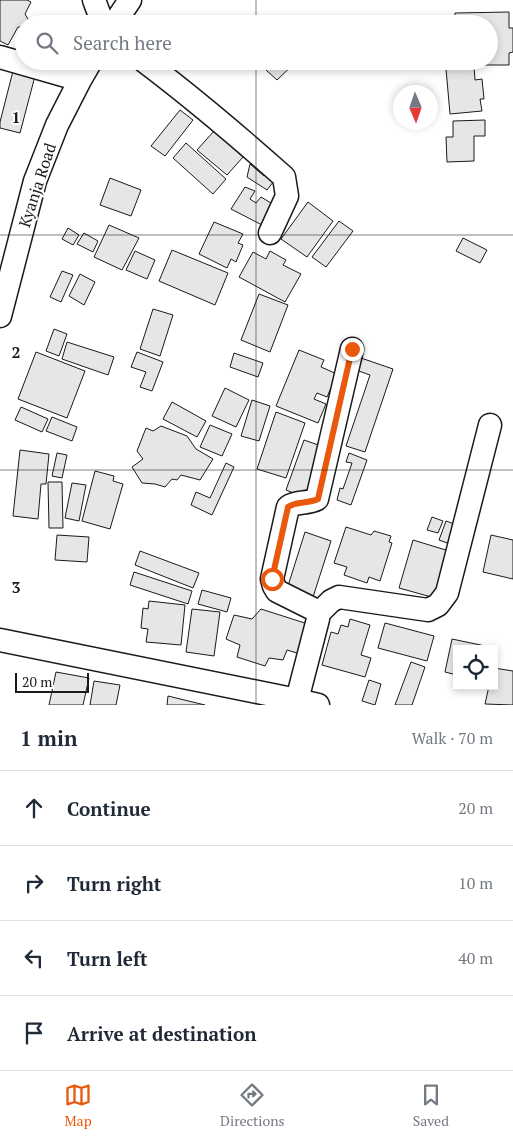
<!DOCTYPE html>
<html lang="en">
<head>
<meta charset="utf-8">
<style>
	body { margin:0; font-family:"PT Serif",serif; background:#f6f6f7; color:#1f2937 }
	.controls { position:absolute; right:15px; bottom:15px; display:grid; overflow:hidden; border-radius:0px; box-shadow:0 2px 8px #0003 }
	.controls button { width:45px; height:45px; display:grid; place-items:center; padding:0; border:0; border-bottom:1px solid #e0e1e3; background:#fff; color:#1f2937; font:25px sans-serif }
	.compass { position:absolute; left:393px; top:85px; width:45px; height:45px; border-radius:50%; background:#fff; box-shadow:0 2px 8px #0003; rotate:178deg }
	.scale { position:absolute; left:15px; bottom:12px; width:74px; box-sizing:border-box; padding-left:5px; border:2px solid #1a1a1a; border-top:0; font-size:14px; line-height:18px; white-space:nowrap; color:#1a1a1a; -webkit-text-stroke:4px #fff; paint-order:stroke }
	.stop { position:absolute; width:15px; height:15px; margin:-11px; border:4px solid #ea580c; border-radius:50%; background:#fff }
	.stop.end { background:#ea580c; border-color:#fff; box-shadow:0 1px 5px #0008 }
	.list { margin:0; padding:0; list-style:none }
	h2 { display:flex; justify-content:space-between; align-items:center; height:65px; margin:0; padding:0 20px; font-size:21px }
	h2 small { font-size:16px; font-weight:400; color:#747a83 }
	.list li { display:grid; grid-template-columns:32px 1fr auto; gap:15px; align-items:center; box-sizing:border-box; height:75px; padding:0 20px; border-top:1px solid #e0e1e3 }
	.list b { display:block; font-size:19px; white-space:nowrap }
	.list em { font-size:16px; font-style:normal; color:#747a83 }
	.icon { flex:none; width:28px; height:28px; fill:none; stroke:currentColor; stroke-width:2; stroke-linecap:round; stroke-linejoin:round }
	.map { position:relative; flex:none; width:513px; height:705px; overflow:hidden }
	.search { position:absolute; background:#fff; box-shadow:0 2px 8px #0003; left:15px; right:15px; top:15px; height:55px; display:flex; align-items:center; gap:12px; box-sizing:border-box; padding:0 18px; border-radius:28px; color:#747a83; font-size:19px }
	.sheet { height:365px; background:#fff }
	nav { display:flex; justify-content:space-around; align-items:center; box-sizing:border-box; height:70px; border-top:1px solid #e0e1e3; background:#fff; font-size:14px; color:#747a83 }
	nav a { display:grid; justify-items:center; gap:2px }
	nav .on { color:#ea580c }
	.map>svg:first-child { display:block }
</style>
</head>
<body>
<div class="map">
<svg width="513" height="705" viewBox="0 0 513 705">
	<rect width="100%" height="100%" fill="#fff"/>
	<path fill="#e6e6e6" stroke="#1a1a1a" d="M0,0H27L31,2L25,14L28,19V24H24V27H18L8,45L0,41Z
		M509,12V28H513V52L509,53V65H455V61H489V24H455V13Z
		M276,61H297L277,80L266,70Z
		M474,66L475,80L482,79L484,99H480L482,111L450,114L446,69Z
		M13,71L35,76L20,133L0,128V122Z
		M180,110L193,120L165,156L151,146Z
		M485,120V136H474V161L447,162L446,137H453V121Z
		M214,131L243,157L227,175L197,150Z
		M186,143L226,179L213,194L173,158Z
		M250,164L264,176L268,172L277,177L267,190L247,177Z
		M110,178L141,190L131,216L100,205Z
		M245,187L255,191L250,199L256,203L261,197L271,203L262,225L231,209Z
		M308,202L333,221L307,257L281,239Z
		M339,221L353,231L326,267L312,257Z
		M214,222L243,234L238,243L243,245L236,262L231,259L227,268L199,254Z
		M109,225L139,238L122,270L94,257Z
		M68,228L79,235L73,245L62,239Z
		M84,233L98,241L93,252L77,244Z
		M463,238L487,250L480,263L456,251Z
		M172,250L228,273L215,305L159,281Z
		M135,251L155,260L147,279L126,270Z
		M270,251L286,260L283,265L301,274L285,302L239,277L253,252L266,259Z
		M62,271L73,275L61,302L50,297Z
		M80,274L95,282L84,305L69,296Z
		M259,294L288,305L270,352L241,340Z
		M153,309L173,315L160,356L140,349Z
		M54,329L67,334L59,356L46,351Z
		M67,342L114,357L108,375L62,359Z
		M299,350L324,360L321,367L337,374L327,397L317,393L314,399L326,404L318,423L276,406Z
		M36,352L85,371L67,418L18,399Z
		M137,352L163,362L152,391L140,387L146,372L131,367Z
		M234,353L263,363L258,377L230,367Z
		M361,358L393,369L365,452L346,446L370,375L356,370Z
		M225,388L249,400L236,427L212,416Z
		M252,400L270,406L259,441L241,436Z
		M172,402L206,421L197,437L163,419Z
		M21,407L48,419L42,432L15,420Z
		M276,412L305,423L286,478L257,469Z
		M52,417L77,427L72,441L46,431Z
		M210,425L232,434L222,456L200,447Z
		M161,426L187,436L196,449L213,459L200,480L181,475L177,480L172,479L165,487L155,484L142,483L132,467L143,459L137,451L146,428L153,431Z
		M304,440L324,447L306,498L286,490Z
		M20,450L49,454L46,484H41L38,519L13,516Z
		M57,453L67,455L62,478L52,476Z
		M349,453L367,460L351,505L337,500L340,488L343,489L352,463L346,462Z
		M226,463L234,467L212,515L191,505L196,492L210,498Z
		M95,471L114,476L113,481L123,484L110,529L82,521Z
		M48,482H62L63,528H49Z
		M72,483L86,485L79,521L65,518Z
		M432,517L443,521L438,533L427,530Z
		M446,521L457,525L450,544L439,540Z
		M346,527L371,535L374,531L391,536L389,542L392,543L380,581L369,577L367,583L344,575L347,567L334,563Z
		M305,532L331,541L313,597L287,589Z
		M57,535L89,537L87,562L55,560Z
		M491,535L513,540V579L483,572Z
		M413,540L449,551L435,598L399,588Z
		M140,551L199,573L193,588L135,565Z
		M134,572L192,591L188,604L130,585Z
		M202,590L231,598L227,612L198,604Z
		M149,601L185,605L181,645L146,642L148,629L141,628L143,608L148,609Z
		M192,609L220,612L214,656L186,652Z
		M261,609L311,625L300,654L287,650L283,660L269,658L265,666L237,657L240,645L226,639L234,615L252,619Z
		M350,619L370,625L361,655L371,658L365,677L322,665L331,632L338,634L341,625L348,627Z
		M385,623L434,636L427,661L378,648Z
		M452,639L490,647V649H457V675L445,672Z
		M411,662L425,667L412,705H395Z
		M494,668L513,671V705L485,704L489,686H494Z
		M56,672L89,678L83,705H49Z
		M369,680L381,684L375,705L362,701Z
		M94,681L120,685L116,705H90Z
		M168,696L205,705H167Z"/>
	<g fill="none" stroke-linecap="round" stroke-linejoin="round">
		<defs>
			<path id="minor" d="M94,0L103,24
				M114,24L130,0
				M0,57L80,80
				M144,61C193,98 239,137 284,177L287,196L270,233
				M0,316L35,181L57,125L80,80L91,61
				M318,614L331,601L339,597L428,610L438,605L447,593L490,425
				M0,640L297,700L318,705
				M297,700L318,619V614L315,610L277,591L274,586L272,579L288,507C296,501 308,504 317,499L352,349"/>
		</defs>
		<use href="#minor" stroke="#1a1a1a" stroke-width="25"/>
		<use href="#minor" stroke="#fff" stroke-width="22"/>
	</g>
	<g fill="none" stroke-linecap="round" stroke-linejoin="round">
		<path stroke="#ea580c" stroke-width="6" d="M272,579L288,507C296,501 308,504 318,499L352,349"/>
	</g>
	<path fill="none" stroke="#1a1a1a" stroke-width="1" stroke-opacity="0.55" d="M256,0V24M256,61V705M0,235H513M0,470H513"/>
	<g text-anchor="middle" stroke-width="4" stroke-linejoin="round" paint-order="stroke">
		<g font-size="16" fill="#1a1a1a" stroke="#fff">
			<text transform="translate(37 185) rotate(-72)" y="6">Kyanja Road</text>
		</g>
	</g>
	<g font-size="16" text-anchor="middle" font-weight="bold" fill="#1a1a1a" stroke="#fff" stroke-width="4" stroke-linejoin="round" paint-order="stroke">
		<text x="16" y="123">1</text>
		<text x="16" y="358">2</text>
		<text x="16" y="593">3</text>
	</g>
</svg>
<div class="controls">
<button><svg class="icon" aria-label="locate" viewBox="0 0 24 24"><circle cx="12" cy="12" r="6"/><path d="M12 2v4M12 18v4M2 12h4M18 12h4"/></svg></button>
</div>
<svg class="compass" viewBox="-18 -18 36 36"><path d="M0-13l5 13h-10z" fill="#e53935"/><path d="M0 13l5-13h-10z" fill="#747a83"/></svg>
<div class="scale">20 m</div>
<div class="stop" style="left:272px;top:579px"></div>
<div class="stop end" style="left:352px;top:349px"></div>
<div class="search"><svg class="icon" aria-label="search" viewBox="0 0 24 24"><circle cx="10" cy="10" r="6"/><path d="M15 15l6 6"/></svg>Search here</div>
</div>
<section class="sheet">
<h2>1 min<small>Walk · 70 m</small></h2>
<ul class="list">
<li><svg class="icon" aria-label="ahead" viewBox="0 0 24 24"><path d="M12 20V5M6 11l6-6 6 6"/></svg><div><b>Continue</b></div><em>20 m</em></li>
<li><svg class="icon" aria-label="right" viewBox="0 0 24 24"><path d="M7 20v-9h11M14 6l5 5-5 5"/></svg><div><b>Turn right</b></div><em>10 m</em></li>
<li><svg class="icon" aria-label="left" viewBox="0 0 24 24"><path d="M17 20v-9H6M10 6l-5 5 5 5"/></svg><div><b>Turn left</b></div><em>40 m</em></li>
<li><svg class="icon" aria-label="arrive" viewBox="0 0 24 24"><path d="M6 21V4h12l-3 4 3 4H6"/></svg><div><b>Arrive at destination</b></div></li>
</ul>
</section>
<nav>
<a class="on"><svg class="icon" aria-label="map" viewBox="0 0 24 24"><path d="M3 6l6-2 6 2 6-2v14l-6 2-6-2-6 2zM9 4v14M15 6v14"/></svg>Map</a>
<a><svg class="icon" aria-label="directions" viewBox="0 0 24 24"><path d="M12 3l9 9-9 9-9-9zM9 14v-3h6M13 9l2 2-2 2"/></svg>Directions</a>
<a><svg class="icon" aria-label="saved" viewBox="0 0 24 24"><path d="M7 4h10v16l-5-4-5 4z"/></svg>Saved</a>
</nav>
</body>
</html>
